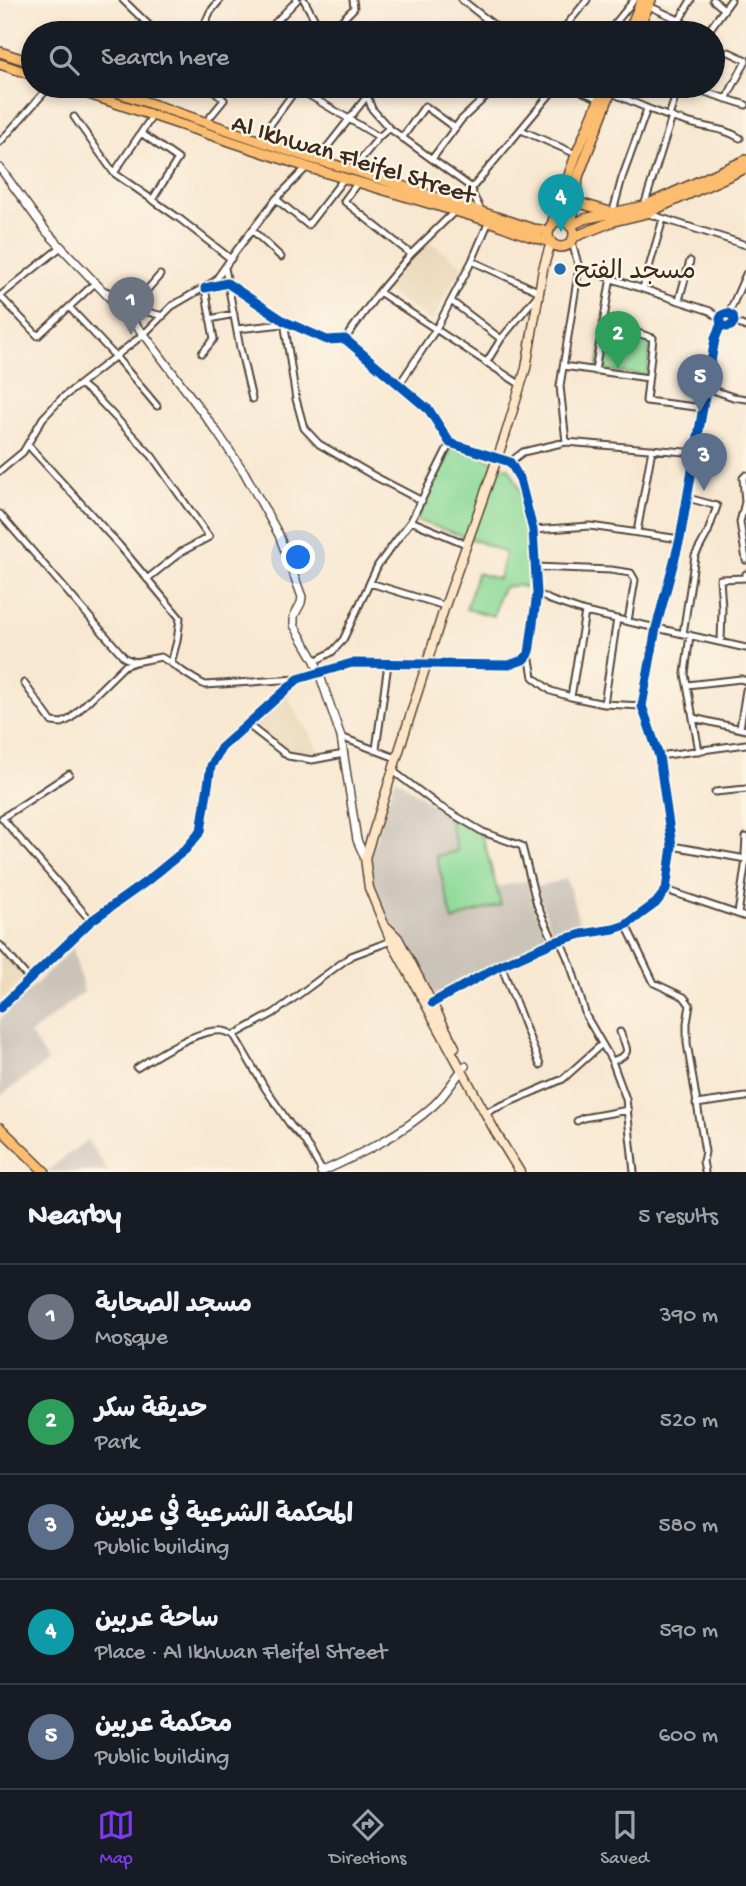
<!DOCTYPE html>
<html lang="en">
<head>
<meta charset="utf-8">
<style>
	body { margin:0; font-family:"Gochi Hand","Playpen Sans Arabic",sans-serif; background:#242831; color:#f1f3f6 }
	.you { position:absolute; left:299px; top:558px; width:24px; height:24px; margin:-18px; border:5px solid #fff; border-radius:50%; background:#1a73e8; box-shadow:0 0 0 10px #1a73e833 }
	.badge { display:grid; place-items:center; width:46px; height:46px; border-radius:50%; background:#7c3aed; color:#fff; font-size:23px; font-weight:700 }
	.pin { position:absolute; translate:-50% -58px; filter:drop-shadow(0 2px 4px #0008) }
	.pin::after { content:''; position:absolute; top:37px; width:24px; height:21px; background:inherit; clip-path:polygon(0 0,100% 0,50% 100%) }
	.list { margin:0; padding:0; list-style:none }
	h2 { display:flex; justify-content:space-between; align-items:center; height:91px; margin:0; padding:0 28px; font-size:30px }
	h2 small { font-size:23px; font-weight:400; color:#9ea1a6 }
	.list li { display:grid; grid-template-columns:46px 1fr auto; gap:21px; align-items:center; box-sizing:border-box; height:105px; padding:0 28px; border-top:2px solid #363941 }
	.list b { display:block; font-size:26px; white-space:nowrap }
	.list p { margin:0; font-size:23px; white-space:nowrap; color:#9ea1a6 }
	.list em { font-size:23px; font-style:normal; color:#9ea1a6 }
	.icon { flex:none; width:38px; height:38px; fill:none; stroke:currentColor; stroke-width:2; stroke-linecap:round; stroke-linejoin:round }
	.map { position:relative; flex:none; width:746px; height:1172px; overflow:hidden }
	.search { position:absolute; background:#171b24; box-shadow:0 4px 10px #0003; left:21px; right:21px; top:21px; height:77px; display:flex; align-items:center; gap:18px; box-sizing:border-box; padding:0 24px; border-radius:38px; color:#9ea1a6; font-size:26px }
	.sheet { height:616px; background:#171b24 }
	nav { display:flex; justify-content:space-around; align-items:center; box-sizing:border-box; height:98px; border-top:2px solid #363941; background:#171b24; font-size:19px; color:#9ea1a6 }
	nav a { display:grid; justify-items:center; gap:4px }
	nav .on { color:#7c3aed }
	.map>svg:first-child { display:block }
</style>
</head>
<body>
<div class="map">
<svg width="746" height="1172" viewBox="0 0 746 1172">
	<rect width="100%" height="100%" fill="#fcf5e5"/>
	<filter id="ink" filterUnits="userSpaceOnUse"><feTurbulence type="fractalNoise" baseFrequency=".0143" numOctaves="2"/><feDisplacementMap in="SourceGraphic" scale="14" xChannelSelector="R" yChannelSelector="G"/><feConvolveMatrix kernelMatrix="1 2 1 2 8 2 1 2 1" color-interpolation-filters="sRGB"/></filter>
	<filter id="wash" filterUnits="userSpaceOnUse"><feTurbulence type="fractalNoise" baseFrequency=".00686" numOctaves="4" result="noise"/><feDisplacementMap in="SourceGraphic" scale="28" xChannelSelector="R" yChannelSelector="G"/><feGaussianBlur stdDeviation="1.57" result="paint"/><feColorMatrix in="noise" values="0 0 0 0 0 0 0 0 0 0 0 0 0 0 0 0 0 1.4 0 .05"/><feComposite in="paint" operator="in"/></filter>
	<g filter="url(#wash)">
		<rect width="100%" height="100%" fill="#f8e8d2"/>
		<path fill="#ead8ba" d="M430,242L463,266L432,321L385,291L404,268Z
			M286,694L300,721L306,726L320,753L306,757L287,752L250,726Z
			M0,941L26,974L0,1004Z"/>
		<path fill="#cac3b8" d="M395,778L437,808L448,814L457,851L437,856L453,921L501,905L496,887L528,881L533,906L549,939L495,963L435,996L402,935L390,924L374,887L369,860Z
			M567,879L581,929L553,934L536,887Z
			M73,948L84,992L30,1034L48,1062L0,1096V1019Z
			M87,1140L109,1172H50L48,1170Z"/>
		<path fill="#8cda99" stroke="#64825c" stroke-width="2" d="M605,325L651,339L647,376L597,369Z
			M452,448C462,451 473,453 482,456C493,459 495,469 508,467C532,502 531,549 532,589L517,585L504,587L498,597L494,616L466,609L477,573L499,579L505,553C477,539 446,531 416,520Z
			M448,814L482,834L501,905L472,913L453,921L436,856L457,851Z"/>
	</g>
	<g filter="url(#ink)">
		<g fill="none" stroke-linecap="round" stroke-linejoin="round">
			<defs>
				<path id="minor" d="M123,0L157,33
					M304,0L322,33
					M462,0L504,33
					M713,0L724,9
					M649,6L679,20L697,33
					M609,31L634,0
					M198,33L202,30L210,12L220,0
					M269,33L270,28L297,0
					M329,33L354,8L353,0
					M560,33L587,0
					M672,33L691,0
					M707,33L731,0
					M729,52L746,60
					M298,86L297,88L379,137
					M360,86L367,95L372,109L389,128L472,188L473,195L482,212
					M575,86L583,92L600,99
					M686,86L746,105
					M579,88L585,87L603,92
					M610,92C639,105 668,118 698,125C714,129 725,129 740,138
					M138,99L148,86
					M726,99L746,61
					M669,116L679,86
					M74,117L114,173L180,219L231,259
					M206,122L224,100L210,86
					M521,130L576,154
					M141,133L178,159L152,200
					M402,138L425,106L455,128
					M259,140L297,88
					M0,142L50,86
					M432,159L461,120L497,86
					M317,160L375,86
					M352,170L379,137L389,128
					M114,173L153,115
					M358,182L344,201L411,254
					M472,188L557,86
					M276,199L308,225L345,177
					M644,206L672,117
					M649,214L746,245
					M612,215L622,178L647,109
					M252,230L281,257
					M572,242L579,268L710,311L720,319
					M61,247L0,296L38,336L95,283
					M472,261L540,292L501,339L486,363
					M225,268L240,348L252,399
					M205,288L227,283L284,321L327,340L345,339L429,410L450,443L510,462L520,479L533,530L537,593L529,654L523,660L509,665L352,663L319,673
					M643,288L663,219
					M106,291L144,311L163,316
					M379,292L521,385
					M679,300L690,261
					M451,301L501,339
					M133,306L160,275
					M69,307L115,356L157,406
					M729,313L746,274
					M210,319L234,314
					M284,321L296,399L304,428L319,444L374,476L422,501
					M603,322L653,338L646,401L704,408
					M734,322L746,327
					M237,329L284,324
					M345,339L379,292L411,254L455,211
					M202,353L214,339L205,288
					M563,366L648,378
					M595,371L611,277
					M80,384L96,397L152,456L209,537L181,552L147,579
					M399,385L436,329L472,261L489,221
					M707,388L733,397L746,399
					M566,442L560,386L579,268
					M28,445L119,545L180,618L177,641L171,663
					M510,462L523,452L566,442L697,453
					M0,471L23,452L43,418L62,398L144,334L172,306L215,281L236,251L276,199L307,167
					M746,475L743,478L745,502L740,522L746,560
					M0,514L125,658L135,662L161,657C176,666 189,677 205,685L298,679
					M411,521L466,544
					M533,530L590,526L680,539
					M637,532L652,449
					M535,567L611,570L631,573L635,580L628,621
					M370,583L445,606
					M537,593L550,600L585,612L746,648
					M683,634L695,556L708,532L717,506L688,498
					M690,635L685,674L699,751
					M721,642L722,608L720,579L746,578V574
					M529,654L533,677L551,691L571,697L604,704L642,706
					M315,661L332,652L343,640L378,565L411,521L450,443
					M24,683L52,722L62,723L70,719L124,666L135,662
					M687,685L741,679L746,681
					M571,697L585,612
					M604,704L617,619
					M693,718L746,730
					M248,725L288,756L312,760L344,754
					M740,728L746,690
					M341,737L396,758
					M376,749L388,664
					M659,756L746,744
					M393,771L439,806L483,832L522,846L537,905L554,942
					M69,774L2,818L91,921
					M715,792L746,789
					M746,837L745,854L746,858
					M672,846L746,859
					M666,890L746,917
					M738,914L746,860
					M626,925L654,983L684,997L690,1005L687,1023V1043L705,1152L703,1161L705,1172
					M560,940L571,966L586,1016L612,1061L626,1099L634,1172
					M0,945L29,979
					M501,965L540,1065
					M432,1003L501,965L554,942L582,934L614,929L626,925L656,903L666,890L672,846L659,756L642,706L656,628L680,539L715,339L721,324L720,319L722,315L727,313L733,316L734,322L731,326L726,327L721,324
					M612,1061C632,1054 628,1051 620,1032
					M137,1068C157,1055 199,1028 223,1031C226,1031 231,1034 234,1035
					M696,1104L746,1097
					M489,1111L563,1079L602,1044
					M577,1121L583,1118L628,1110
					M322,1171L304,1140L291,1126L265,1088L234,1035L274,1013L351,956L391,941"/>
				<path id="tertiary" d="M0,168L46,231L144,334L217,432L244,472L279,535L302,597L301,603L294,616V625L315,661L341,737L357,840L365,858
					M0,1008L91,921L147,881L185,850L201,831L211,766L221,748L298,679L319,673
					M321,1172C361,1154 402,1134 434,1105C446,1094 455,1078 465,1066"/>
				<path id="secondary" d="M388,928L398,938L455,1047
					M520,1172L496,1133L391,941L369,888L365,858L445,606L505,436L526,368L543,269L551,242"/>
				<path id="primary" d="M628,33L642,0
					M636,33L651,0
					M0,52L33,63
					M0,64L33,75
					M65,86L307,167L489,221L529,236L551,242
					M99,86L310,158L353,170L533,229L549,231
					M576,202L610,212
					M548 234a13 13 0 1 1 26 0a13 13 0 1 1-26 0Z
					M570,226L584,219L644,206L746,160
					M570,226L576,202L578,177L613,86
					M551,227L576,155L605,86
					M574,237L614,221L647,213L746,168
					M0,1128L45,1172"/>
			</defs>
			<use href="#minor" stroke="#574639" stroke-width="9"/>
			<use href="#tertiary" stroke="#574639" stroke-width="10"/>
			<use href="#secondary" stroke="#574639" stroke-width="11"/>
			<use href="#primary" stroke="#574639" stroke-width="12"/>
			<use href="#minor" stroke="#fff" stroke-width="5"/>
			<use href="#tertiary" stroke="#fff" stroke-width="7"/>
			<use href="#secondary" stroke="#fee5c5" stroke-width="8"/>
			<use href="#primary" stroke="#fcbd6f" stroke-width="9"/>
			<defs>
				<path id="cycleway" d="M432,1003L501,965L554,942L582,934L614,929L626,925L656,903L666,890L672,846L659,756L642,706L656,628L680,539L715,339L721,324L720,319L722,315L727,313L733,316L734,322L731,326L726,327L721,324
					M0,1008L91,921L147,881L185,850L201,831L211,766L221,748L298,679L352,663L509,665L523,660L529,654L537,593L533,530L520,479L510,462L450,443L429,410L345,339L327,340L284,321L227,283L205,288"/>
			</defs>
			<use href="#cycleway" stroke="#fcf5e5" stroke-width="13"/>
			<use href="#cycleway" stroke="#0057b8" stroke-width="9"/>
		</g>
	</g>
	<circle fill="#1f6fb2" stroke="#fcf5e5" stroke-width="2.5" cx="560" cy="269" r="7"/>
	<g text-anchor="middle" stroke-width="5" stroke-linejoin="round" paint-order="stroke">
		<g font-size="26" fill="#3b2a1e" stroke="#fcf5e5">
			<text transform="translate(354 157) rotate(17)" y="9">Al Ikhwan Fleifel Street</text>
		</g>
		<g font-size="26" fill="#3b2a1e" stroke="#fcf5e5" text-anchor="start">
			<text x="574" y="278">مسجد الفتح</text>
		</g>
	</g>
</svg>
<div class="you"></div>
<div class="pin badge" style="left:131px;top:335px;background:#6b7280">1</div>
<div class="pin badge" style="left:618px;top:369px;background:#2e9e5b">2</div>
<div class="pin badge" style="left:704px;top:491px;background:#5c6f8a">3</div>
<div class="pin badge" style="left:561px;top:232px;background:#0f9aa8">4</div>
<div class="pin badge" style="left:700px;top:412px;background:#5c6f8a">5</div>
<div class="search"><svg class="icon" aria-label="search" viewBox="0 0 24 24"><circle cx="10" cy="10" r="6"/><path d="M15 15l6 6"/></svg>Search here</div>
</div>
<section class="sheet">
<h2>Nearby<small>5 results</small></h2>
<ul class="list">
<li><span class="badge" style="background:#6b7280">1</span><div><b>مسجد الصحابة</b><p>Mosque</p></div><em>390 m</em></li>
<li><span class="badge" style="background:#2e9e5b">2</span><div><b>حديقة سكر</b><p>Park</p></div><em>520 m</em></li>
<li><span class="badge" style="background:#5c6f8a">3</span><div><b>المحكمة الشرعية في عربين</b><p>Public building</p></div><em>580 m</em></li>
<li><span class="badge" style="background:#0f9aa8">4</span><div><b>ساحة عربين</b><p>Place · Al Ikhwan Fleifel Street</p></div><em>590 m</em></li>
<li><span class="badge" style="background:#5c6f8a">5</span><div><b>محكمة عربين</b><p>Public building</p></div><em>600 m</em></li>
</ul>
</section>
<nav>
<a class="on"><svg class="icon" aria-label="map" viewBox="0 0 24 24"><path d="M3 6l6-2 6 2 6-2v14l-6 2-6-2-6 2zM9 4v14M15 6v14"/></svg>Map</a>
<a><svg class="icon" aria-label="directions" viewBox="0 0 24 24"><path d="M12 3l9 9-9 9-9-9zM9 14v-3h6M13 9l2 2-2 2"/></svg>Directions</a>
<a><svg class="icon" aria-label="saved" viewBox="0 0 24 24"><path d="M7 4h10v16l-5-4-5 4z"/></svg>Saved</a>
</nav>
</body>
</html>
